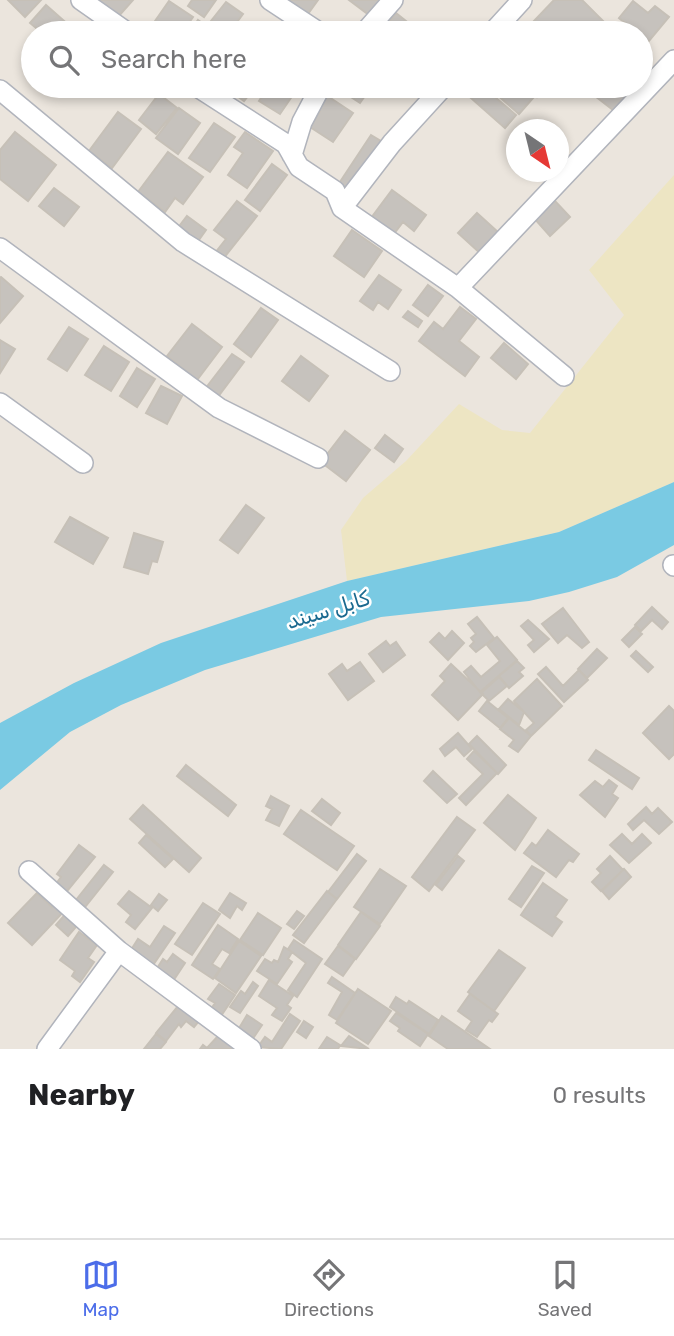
<!DOCTYPE html>
<html lang="en">
<head>
<meta charset="utf-8">
<style>
	body { margin:0; font-family:Rubik,Cairo,sans-serif; background:#f2f2f2; color:#202124 }
	.compass { position:absolute; left:506px; top:119px; width:63px; height:63px; border-radius:50%; background:#fff; box-shadow:0 4px 10px #0003; rotate:145deg }
	.list { margin:0; padding:0; list-style:none }
	h2 { display:flex; justify-content:space-between; align-items:center; height:91px; margin:0; padding:0 28px; font-size:30px }
	h2 small { font-size:23px; font-weight:400; color:#757577 }
	.icon { flex:none; width:38px; height:38px; fill:none; stroke:currentColor; stroke-width:2; stroke-linecap:round; stroke-linejoin:round }
	.map { position:relative; flex:none; width:674px; height:1049px; overflow:hidden }
	.search { position:absolute; background:#fff; box-shadow:0 4px 10px #0003; left:21px; right:21px; top:21px; height:77px; display:flex; align-items:center; gap:18px; box-sizing:border-box; padding:0 24px; border-radius:38px; color:#757577; font-size:26px }
	.sheet { height:189px; background:#fff }
	nav { display:flex; justify-content:space-around; align-items:center; box-sizing:border-box; height:98px; border-top:2px solid #e0e0e0; background:#fff; font-size:19px; color:#757577 }
	nav a { display:grid; justify-items:center; gap:4px }
	nav .on { color:#4c6de9 }
	.map>svg:first-child { display:block }
</style>
</head>
<body>
<div class="map">
<svg width="674" height="1049" viewBox="0 0 674 1049">
	<rect width="100%" height="100%" fill="#ebe5dd"/>
	<path fill="#ede5c3" d="M674,175V482L559,532L347,581L341,530L363,498L406,461L459,404L502,430L530,433L624,315L589,270Z"/>
	<path fill="#7acae3" d="M674,482V545L617,577L569,592L529,601L381,617L205,670L121,705L70,732L0,790V723L74,683L161,643L347,581L559,532Z"/>
	<path fill="#c6c2bd" stroke="#c6c0b7" stroke-width="2" d="M8,0H41L25,17Z
		M96,0H133L117,18Z
		M192,0H216L204,17L188,6Z
		M287,0H318L308,14Z
		M349,0H386L373,18Z
		M554,0H582L604,22L592,33H547L534,21Z
		M169,1L193,17L182,33H152L148,31Z
		M633,1L648,13L655,6L669,17L648,42L619,18Z
		M226,2L243,14L229,33L211,21Z
		M46,5L71,27L65,33H42L30,23Z
		M396,13L421,33H379Z
		M198,20L217,33H189Z
		M224,86H256L244,101Z
		M269,86H299L280,114L259,101Z
		M334,86H372L360,103Z
		M468,86H482L516,115L505,128L463,91Z
		M487,86H520L533,98L519,114Z
		M526,86H548L537,97Z
		M602,86H614L629,97L617,113L595,96Z
		M323,93L353,113L333,142L310,127L320,111L314,107Z
		M159,94L177,108L156,134L139,120Z
		M179,108L200,123L178,154L156,138Z
		M118,112L141,129L112,168L89,151Z
		M214,123L235,137L210,172L189,158Z
		M15,132L56,165L28,201L0,179V150Z
		M245,132L273,151L247,188L228,175L243,153L234,147Z
		M371,135L381,141L348,191L338,185Z
		M168,152L203,177L183,204L175,198L165,212L138,192Z
		M272,164L287,175L260,211L245,200Z
		M54,188L79,207L64,226L39,206Z
		M392,190L426,215L414,231L403,222L393,235L371,218Z
		M554,200L570,217L550,236L534,218Z
		M237,201L257,216L223,259L215,253L226,239L214,230Z
		M477,213L498,232L480,253L458,233Z
		M187,216L206,230L196,244L177,229Z
		M352,230L382,251L364,277L334,256Z
		M379,275L401,290L388,309L378,302L373,310L360,301Z
		M1,277L23,296L0,323V278Z
		M428,285L443,296L428,316L413,305Z
		M460,307L476,319L459,341L479,357L465,376L419,341L434,322L443,329Z
		M261,308L278,320L251,357L234,344Z
		M408,311L422,321L418,327L403,317Z
		M192,324L222,347L197,380L167,356Z
		M69,327L88,339L67,371L48,359Z
		M0,340L15,349L0,373Z
		M504,343L528,364L516,379L491,358Z
		M104,346L129,362L111,391L85,375Z
		M232,354L244,362L217,398L205,389Z
		M301,356L328,376L309,401L282,381Z
		M137,368L155,379L137,407L120,396Z
		M161,386L182,396L167,424L146,413Z
		M345,431L370,450L346,481L321,462Z
		M385,435L403,449L394,462L375,448Z
		M246,505L264,518L238,553L220,540Z
		M70,517L108,538L93,564L55,542Z
		M134,533L163,542L157,562L152,561L148,574L124,567Z
		M652,607L668,622L662,629L652,620L641,631L635,625Z
		M563,608L589,642L582,648L567,635L558,643L542,624Z
		M477,617L494,638L476,652L470,646L474,642L471,638L476,634L468,624Z
		M528,620L549,639L534,652L528,645L534,640L521,626Z
		M635,627L642,634L629,647L622,640Z
		M452,631L464,643L448,660L430,642L439,633L445,639Z
		M497,637L517,660L480,692L464,672L471,666L481,677L500,661L487,645Z
		M386,641L390,646L396,642L405,655L383,672L369,654Z
		M597,649L607,658L587,678L578,669Z
		M636,651L653,667L648,672L631,656Z
		M517,661L524,668L519,672L523,676L509,688L499,676Z
		M360,662L374,681L348,700L329,674L342,664L347,671Z
		M451,664L483,694L458,720L432,695L445,681L440,676Z
		M546,667L563,686L579,670L588,680L564,702L538,674Z
		M499,677L507,686L489,701L481,693Z
		M537,679L562,706L531,736L526,730L534,723L514,701Z
		M508,699L524,712L519,725L499,709Z
		M487,701L508,718L500,728L479,711Z
		M669,706L674,711V754L669,759L643,733Z
		M509,718L531,736L518,752L509,746L514,740L500,729Z
		M458,733L472,749L464,756L456,747L445,756L440,749Z
		M477,736L506,765L498,774L469,744Z
		M596,750L639,778L632,789L589,760Z
		M474,751L497,773L466,805L459,798L483,774L467,759Z
		M186,765L236,805L228,816L177,776Z
		M433,771L457,794L447,803L424,781Z
		M609,780L617,786L612,794L618,798L605,817L580,795L595,781L603,787Z
		M508,795L536,818L515,850L484,823Z
		M271,796L289,806L279,826L266,820L272,809L266,806Z
		M322,799L340,813L331,825L312,811Z
		M143,805L201,858L189,872L130,819Z
		M646,807L652,814L658,808L672,822L659,834L644,820L633,830L628,824Z
		M301,810L354,846L337,870L284,834Z
		M457,817L475,830L429,891L412,877Z
		M548,830L579,854L573,862L569,860L556,877L524,853L532,843L536,846Z
		M622,834L632,844L642,834L651,843L629,863L610,845Z
		M146,835L173,859L165,867L139,843Z
		M79,845L95,857L63,896L53,888L61,877L57,874Z
		M357,854L366,861L337,899L328,892Z
		M458,856L464,861L442,890L436,885Z
		M610,856L623,870L601,891L592,882L601,873L597,869Z
		M104,865L113,872L85,907L76,900Z
		M532,866L544,873L521,907L509,899Z
		M380,869L406,886L380,924L354,907Z
		M624,869L631,877L609,899L602,891Z
		M543,883L567,900L555,917L562,922L552,936L521,915Z
		M129,891L152,908L135,929L126,922L131,915L118,904Z
		M327,891L337,899L304,943L293,935Z
		M37,893L52,907L57,900L66,909L32,945L8,923Z
		M230,893L246,903L242,910L237,906L230,918L219,910Z
		M159,894L167,900L158,911L151,905Z
		M203,903L220,914L192,955L175,944Z
		M69,910L81,921L68,936L56,925Z
		M297,911L304,916L294,929L287,924Z
		M361,912L380,926L356,959L338,945Z
		M258,913L281,928L263,955L240,940Z
		M218,925L238,939L229,953L222,949L212,964L220,969L213,979L192,965Z
		M164,926L175,933L153,965L131,950L138,939L150,947Z
		M79,932L97,945L88,958L94,962L80,982L72,976L75,971L60,960Z
		M294,940L322,959L297,997L288,990L306,963L288,949Z
		M239,941L261,956L236,993L215,978Z
		M338,946L355,959L343,976L325,964Z
		M284,947L292,952L288,959L292,962L277,984L257,971L265,959L272,963L274,960L278,962Z
		M499,950L525,968L494,1011L468,992Z
		M173,954L185,963L173,981L156,970L163,959L167,962Z
		M332,977L355,993L337,1020L329,1015L342,992L328,983Z
		M269,980L293,996L287,1005L291,1008L282,1021L272,1015L277,1008L259,996Z
		M253,982L258,986L240,1013L230,1007L241,991L245,994Z
		M219,984L235,995L219,1019L209,1012L215,1003L208,999Z
		M358,989L391,1011L368,1044L336,1023Z
		M470,994L498,1014L492,1022L489,1020L477,1037L466,1030L472,1021L458,1011Z
		M396,997L407,1004L409,1001L438,1020L429,1034L390,1007Z
		M183,1000L203,1016L194,1027L186,1021L181,1027L179,1024L166,1041L156,1033Z
		M396,1013L428,1034L420,1046L398,1031L400,1028L390,1021Z
		M290,1014L300,1021L281,1049L258,1047L265,1037L272,1042Z
		M247,1015L262,1025L252,1040L238,1030Z
		M442,1016L490,1049H448L429,1036Z
		M304,1021L313,1027L306,1038L297,1032Z
		M156,1034L166,1042L160,1049H144Z
		M219,1035L234,1049H200L203,1045L207,1048Z
		M349,1036L369,1049L341,1046Z
		M327,1037L340,1045L338,1049H319Z"/>
	<g fill="none" stroke-linecap="round" stroke-linejoin="round">
		<defs>
			<path id="minor" d="M81,0L128,33
				M270,0L320,33
				M364,33L393,0
				M492,33L522,0
				M196,86L286,144L299,167L335,191L342,208L458,288L564,376
				M0,90L183,242L390,371
				M292,155L302,122L321,86
				M342,208L392,143L444,86
				M0,248L219,408L318,458
				M458,288L674,60
				M0,403L83,463
				M673,565L674,566
				M29,871L119,951L251,1049
				M47,1049L119,951"/>
		</defs>
		<use href="#minor" stroke="#b1b4bc" stroke-width="22"/>
		<use href="#minor" stroke="#fff" stroke-width="19"/>
	</g>
	<g text-anchor="middle" stroke-width="5" stroke-linejoin="round" paint-order="stroke">
		<g font-size="21" font-style="italic" fill="#1a698f" stroke="#fff">
			<text transform="translate(328 610) rotate(-17)" y="7">کابل سيند</text>
		</g>
	</g>
</svg>
<svg class="compass" viewBox="-18 -18 36 36"><path d="M0-13l5 13h-10z" fill="#e53935"/><path d="M0 13l5-13h-10z" fill="#757577"/></svg>
<div class="search"><svg class="icon" aria-label="search" viewBox="0 0 24 24"><circle cx="10" cy="10" r="6"/><path d="M15 15l6 6"/></svg>Search here</div>
</div>
<section class="sheet">
<h2>Nearby<small>0 results</small></h2>
<ul class="list">
</ul>
</section>
<nav>
<a class="on"><svg class="icon" aria-label="map" viewBox="0 0 24 24"><path d="M3 6l6-2 6 2 6-2v14l-6 2-6-2-6 2zM9 4v14M15 6v14"/></svg>Map</a>
<a><svg class="icon" aria-label="directions" viewBox="0 0 24 24"><path d="M12 3l9 9-9 9-9-9zM9 14v-3h6M13 9l2 2-2 2"/></svg>Directions</a>
<a><svg class="icon" aria-label="saved" viewBox="0 0 24 24"><path d="M7 4h10v16l-5-4-5 4z"/></svg>Saved</a>
</nav>
</body>
</html>
